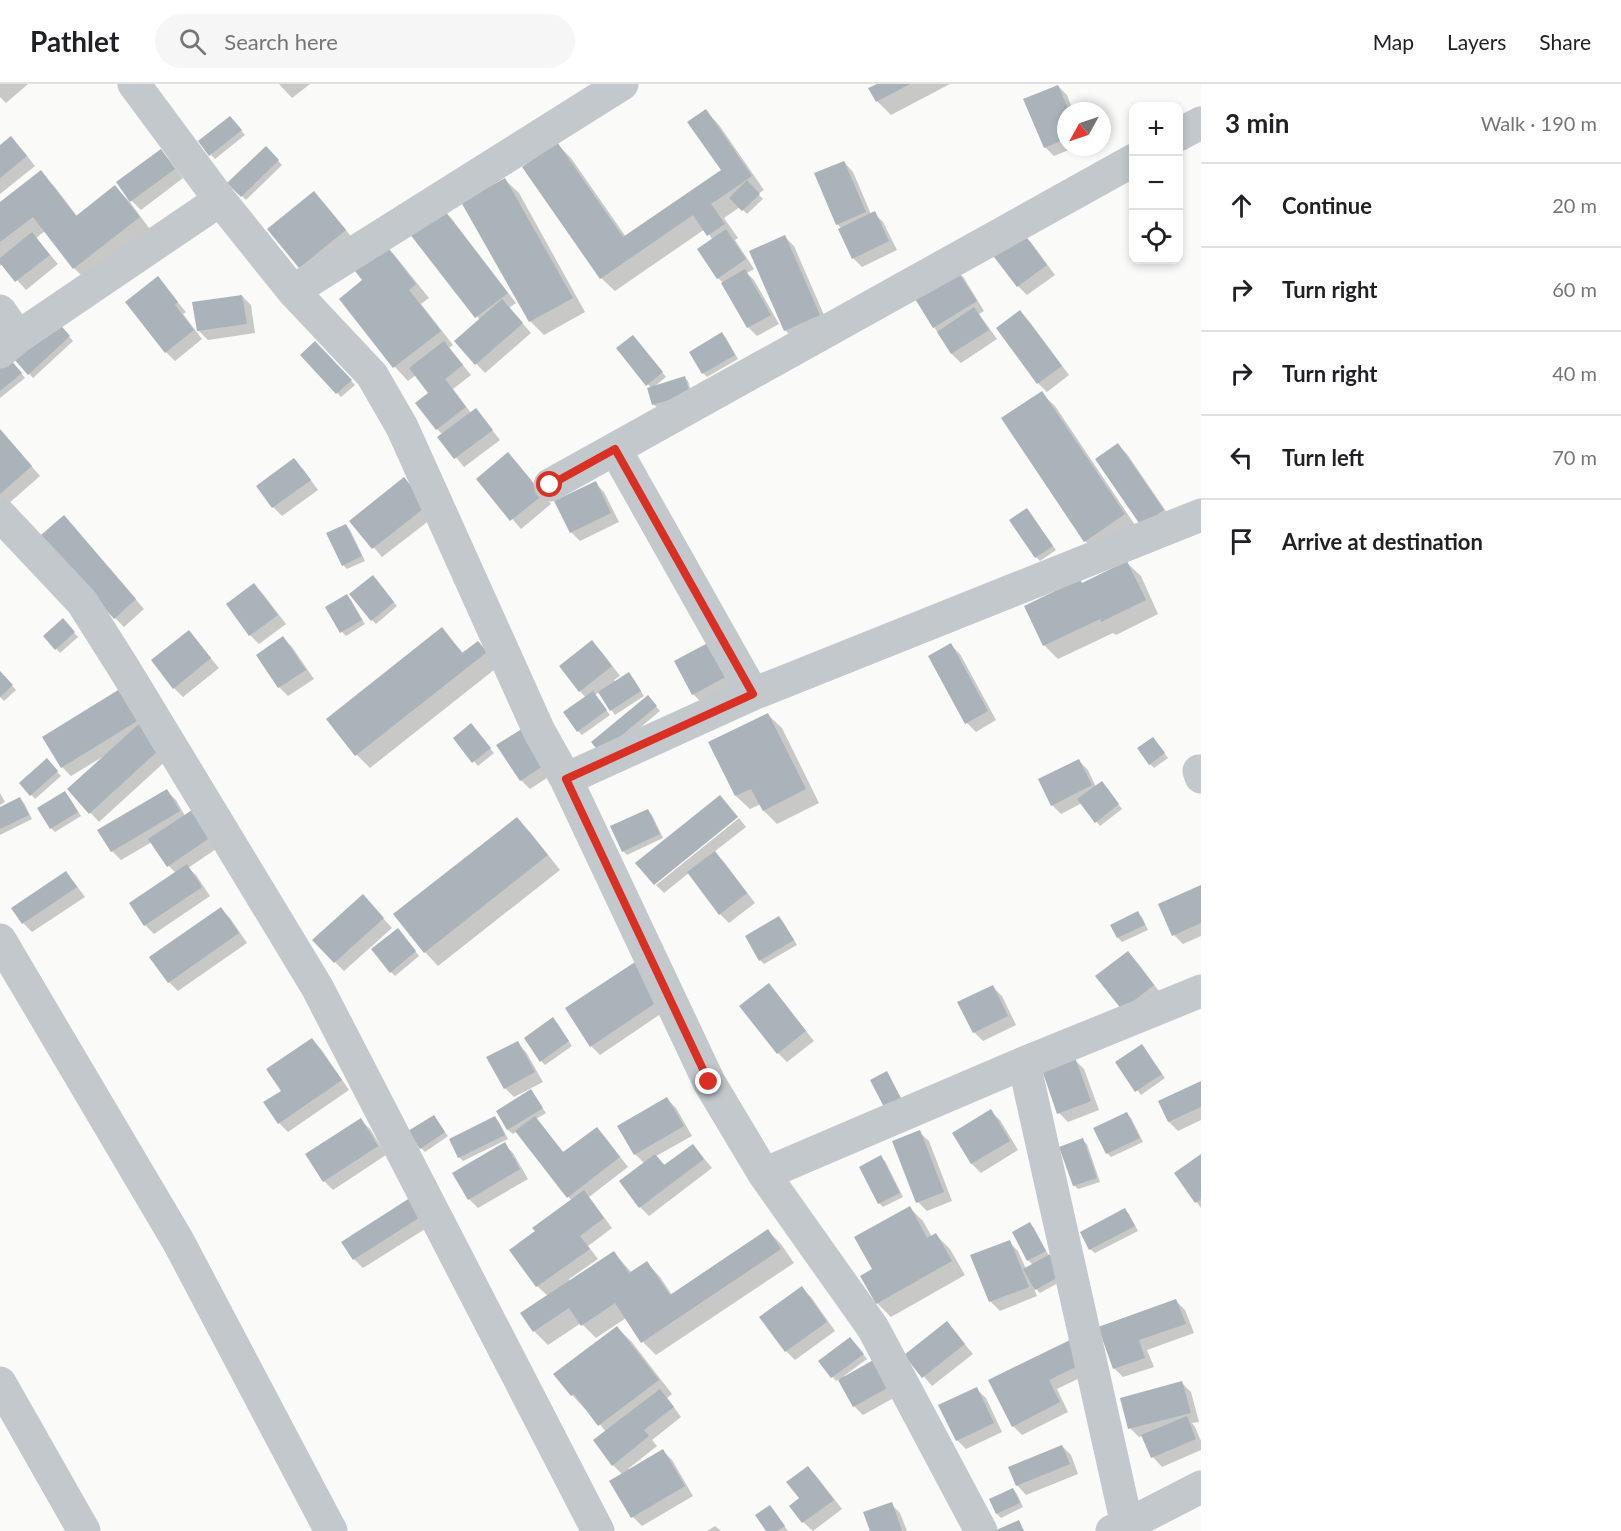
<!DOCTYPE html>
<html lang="en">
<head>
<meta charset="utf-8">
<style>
	body { margin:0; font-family:Lato,sans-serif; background:#f6f6f6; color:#202124 }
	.controls { position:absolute; right:18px; top:18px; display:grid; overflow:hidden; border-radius:12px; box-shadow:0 3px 9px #0003 }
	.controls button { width:54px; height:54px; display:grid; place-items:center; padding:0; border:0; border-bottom:2px solid #e0e0e0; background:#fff; color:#202124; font:30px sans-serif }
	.compass { position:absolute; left:1057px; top:18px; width:54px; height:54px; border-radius:50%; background:#fff; box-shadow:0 3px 9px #0003; rotate:230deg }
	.stop { position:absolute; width:18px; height:18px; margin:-14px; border:4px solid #d93025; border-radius:50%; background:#fff }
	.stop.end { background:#d93025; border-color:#fff; box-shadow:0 2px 6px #0008 }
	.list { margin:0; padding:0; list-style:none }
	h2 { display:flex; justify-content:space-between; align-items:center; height:78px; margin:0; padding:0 24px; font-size:26px }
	h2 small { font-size:20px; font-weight:400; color:#757577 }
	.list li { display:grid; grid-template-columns:39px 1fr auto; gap:18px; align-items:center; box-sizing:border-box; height:84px; padding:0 24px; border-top:2px solid #e0e0e0 }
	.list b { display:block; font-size:22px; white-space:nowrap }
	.list em { font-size:20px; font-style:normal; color:#757577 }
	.icon { flex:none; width:33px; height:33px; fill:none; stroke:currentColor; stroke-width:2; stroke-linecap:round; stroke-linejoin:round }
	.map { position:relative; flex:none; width:1201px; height:1447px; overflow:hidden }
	header { display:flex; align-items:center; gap:36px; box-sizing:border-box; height:84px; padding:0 30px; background:#fff; border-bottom:2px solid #e0e0e0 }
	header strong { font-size:28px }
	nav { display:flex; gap:33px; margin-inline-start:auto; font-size:21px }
	.search { width:420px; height:54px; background:#f6f6f6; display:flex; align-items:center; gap:15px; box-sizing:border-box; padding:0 21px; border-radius:33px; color:#757577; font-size:22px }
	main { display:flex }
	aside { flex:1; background:#fff }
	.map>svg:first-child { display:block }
</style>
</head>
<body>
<header>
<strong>Pathlet</strong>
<div class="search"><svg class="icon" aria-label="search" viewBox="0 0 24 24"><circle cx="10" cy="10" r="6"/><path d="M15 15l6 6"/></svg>Search here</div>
<nav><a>Map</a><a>Layers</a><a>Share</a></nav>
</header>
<main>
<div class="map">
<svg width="1201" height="1447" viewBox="0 0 1201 1447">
	<rect width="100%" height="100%" fill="#fafaf8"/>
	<path fill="#0003" d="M0,0H28L6,19L0,13Z
		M279,0H310L292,14Z
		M880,0H950L891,31L877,17Z
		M1058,2L1067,11L1073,27H1066V63H1076L1054,72L1045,63Z
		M706,27L719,41L764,106L758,110L763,115L747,130L740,123L724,134L738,154L735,156L754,185L747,189L754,196L779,240L757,252L748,243L722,198L718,194L713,156L705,145L615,207L601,194L557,60L571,74L626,153L723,87Z
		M234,38L245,51L215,75L211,71Z
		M0,63H20L35,82L0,110Z
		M266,64L282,81L246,116L229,99Z
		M161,67L170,76L183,94L141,126L132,117L118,99Z
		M844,78L853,88L871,130L874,129L883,138L897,166L862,183L853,174L842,145L837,140Z
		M40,88L54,102L77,132L115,103L129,117L152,148L87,197L74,184L45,147L36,154L58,180L26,206L3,180L0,182V119Z
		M505,96L519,109L585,228L544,251L530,237Z
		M323,118L354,156L300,183Z
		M442,125L451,134L516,219L509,224L531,249L485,289L456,257L480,236L411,150Z
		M1021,148L1030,157L1055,191L1027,211L1018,202L993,169Z
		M785,153L794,162L828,240L794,255L785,246Z
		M383,159L396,173L429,214L421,220L453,261L449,264L471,291L453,305L471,329L476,326L500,356L464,383L440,354L443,351L437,345L430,309L416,291L408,297L395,283L341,216L364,197Z
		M955,185L964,194L984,227L979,230L997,255L961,279L952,270L934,243Z
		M157,194L186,228L183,230L202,255L175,277L166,268Z
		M242,212L251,221L255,249L208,256L198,246Z
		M1020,228L1029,237L1069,291L1047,308L1038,299Z
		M57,239L73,257L33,294L16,275Z
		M722,250L726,254L738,275L707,293L703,289Z
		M637,257L666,293L654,303L684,293L688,297L693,314L658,324L653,320L651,304L619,265Z
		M315,259L355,301L341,313L302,271Z
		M13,280L25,294L0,314V283Z
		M1041,309L1055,322L1137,444L1099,470L1085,457Z
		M0,346L40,392L7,421L0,414Z
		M1118,361L1127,370L1172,436L1151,450Z
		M294,376L303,385L318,406L282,432L273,423Z
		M517,379L551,420L521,445L478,395Z
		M404,395L435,432L382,473L351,437Z
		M595,399L604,408L619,438L580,457L571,448Z
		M1030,430L1056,466L1040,477L1036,473Z
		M346,441L350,446L365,477L347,485L343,481Z
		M72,442L144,525L124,543L115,534Z
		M1127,479L1141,492L1158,530L1116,551L1113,549L1058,575L1044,561Z
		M377,497L397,522L376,540L372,536Z
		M254,501L263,510L286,540L259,560L250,551L228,520Z
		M347,512L351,516L365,540L346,552L342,548Z
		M63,536L78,553L60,569L45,552Z
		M442,545L464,570L478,559L499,582L370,684L357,671L328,635Z
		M189,548L219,584L183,613L174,604Z
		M283,554L292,563L314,595L288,612L279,603Z
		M592,558L601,567L620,592L614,596L616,598L633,594L644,612L615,631L599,608L595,611L610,631L582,651L578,647L586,614L580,607Z
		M951,561L960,570L996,636L976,648L967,639Z
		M676,578L745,596L702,619L693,610Z
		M0,589L16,606L4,617L0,613Z
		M123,605L169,674L99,738L69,705L105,673L104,672L71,692L62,683Z
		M652,618L660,627L606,672L601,668Z
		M768,631L782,644L819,719L777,740L764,727L761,720L750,725L736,712L710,659Z
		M475,645L494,669L478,682L455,654Z
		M1157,659L1168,674L1154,684L1150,680Z
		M498,662L556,688L530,705L521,696Z
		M46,676L61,692L35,715L21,699Z
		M1079,677L1088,686L1096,703H1106L1122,725L1100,742L1082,719L1061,730L1052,721Z
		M167,707L176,716L185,732L222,761L188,784L196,791L210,812L154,850L145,841L176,789L169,782L152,758L121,776L112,767Z
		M0,709L5,718L0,721Z
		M69,713L81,732L55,748L51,744Z
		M20,715L24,719L32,735L0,751V724Z
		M648,727L652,731L663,754L627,771L623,767Z
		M739,734L746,743L714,768L724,778L755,819L729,839L720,830L690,788L664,809L656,801Z
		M517,735L530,748L560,786L438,882L425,868Z
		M65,789L74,798L85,813L32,848L23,839Z
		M1201,803V852L1183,860L1174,851L1160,821Z
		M371,821L392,844L344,887L335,878Z
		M221,825L230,834L247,859L178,907L169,898Z
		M1137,829L1142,833L1148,846L1122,858L1118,854Z
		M779,834L783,838L797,861L764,880L760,876Z
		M402,850L419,872L395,892L391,888Z
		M1128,869L1137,878L1162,911L1132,934Z
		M635,879L668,925L600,971L591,962Z
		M768,901L777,910L814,957L787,978L778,969Z
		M993,903L1002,912L1016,941L983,957L974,948Z
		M557,939L572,962L545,981L541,977Z
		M312,956L321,965L349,1006L288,1048L279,1039L283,1007Z
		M517,959L526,968L543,998L514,1013L505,1004Z
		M1142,962L1165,994L1141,1011L1117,979Z
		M1075,976L1084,985L1099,1026L1068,1038L1059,1029Z
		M1201,999V1036L1178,1047L1169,1038L1160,1018Z
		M531,1007L546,1029L536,1035L564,1069L596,1045L605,1053L628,1083L589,1113L612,1144L588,1162L598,1175L569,1195L570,1197L614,1169L632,1189L647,1179L660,1193L672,1211L768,1147L781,1160L794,1179L656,1271L643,1258L626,1234L596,1254L581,1239L548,1261L534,1247L522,1230L548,1212L537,1202V1148L572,1117L517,1047L513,1050L508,1046L498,1028Z
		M667,1015L676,1024L692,1052L656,1072L666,1082L693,1061L712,1084L649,1132L640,1123L645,1080L635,1070Z
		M990,1027L1000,1036L1018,1066L981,1089L972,1080L954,1049Z
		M1127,1030L1131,1034L1143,1058L1111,1073L1107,1069Z
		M434,1033L448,1052L425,1068L421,1064Z
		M495,1034L499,1038L508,1055L463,1077L459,1073Z
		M360,1036L370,1045L386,1071L333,1106L324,1097Z
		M919,1048L929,1057L952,1117L927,1127L918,1118Z
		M1082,1056L1087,1060L1100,1098L1078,1105L1074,1101Z
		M504,1060L513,1069L528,1095L478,1124L469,1115Z
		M1201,1072V1124L1176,1090Z
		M880,1073L885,1077L903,1113L883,1123L879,1119Z
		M413,1114L433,1140L363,1184L354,1175Z
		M909,1123L923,1137L932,1153L936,1151L950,1165L965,1191L891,1233L877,1219L874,1185Z
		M1125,1126L1129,1130L1138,1147L1095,1169L1090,1165Z
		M1030,1140L1034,1144L1049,1172L1069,1193L1040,1209L1033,1202L1037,1212L1000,1227L991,1218L972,1172L1009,1158L1018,1167L1026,1185L1033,1181L1028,1176Z
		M802,1204L811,1213L835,1247L795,1276L786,1267L761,1233Z
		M1176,1217L1185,1226L1194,1249L1147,1266L1154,1283L1123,1293L1114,1284L1100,1244Z
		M947,1239L973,1270L932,1302L906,1271Z
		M617,1244L631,1257L672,1310L667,1314L681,1333L652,1356L657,1362L628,1385L630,1386L663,1367L672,1376L693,1412L642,1442L633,1433L623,1391L613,1381L606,1348L587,1324L585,1325L572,1311Z
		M1069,1258L1090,1289L1057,1305L1068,1328L1022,1351L1013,1342Z
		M854,1259L867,1275L844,1292L845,1293L875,1277L899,1311L863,1331L854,1322L839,1295L836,1297L820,1277Z
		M1182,1299L1191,1308L1199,1338L1192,1339L1195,1343L1201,1357V1366L1162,1383L1153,1373L1143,1352L1139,1353L1130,1344Z
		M976,1305L986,1314L1002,1348L966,1365L957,1356Z
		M1062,1362L1071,1371L1078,1390L1026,1411L1017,1401Z
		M808,1384L817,1393L842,1425L813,1447L803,1438L791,1422L801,1414Z
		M1013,1405L1017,1410L1023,1423L1001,1434L997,1430Z
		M891,1420L900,1429L907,1447H872Z
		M770,1422L774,1427L788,1447H768Z
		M715,1442L721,1447H707Z"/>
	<path fill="#aab3b9" d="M877,0H910L876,18L868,4Z
		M1058,1L1069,27H1066V55L1044,64L1023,15Z
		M706,25L752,92L711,120L725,140L707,152L693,131L600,195L522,83L557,58L623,153L721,86L687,38Z
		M230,32L242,46L209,72L198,57Z
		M11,52L27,72L0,94V61Z
		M266,62L279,76L241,113L227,99Z
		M161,65L175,85L130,118L116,98Z
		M844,77L866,128L836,141L814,89Z
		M41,86L76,132L115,101L140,133L73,185L33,133L0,158V118Z
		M505,94L573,214L529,238L461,118Z
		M747,96L760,110L742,127L729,114Z
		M314,107L346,146L299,184L267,145Z
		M442,123L508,209L475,234L409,149Z
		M875,127L889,157L852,175L838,145Z
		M726,145L746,175L717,195L697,165Z
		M1021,146L1047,181L1017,203L991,169Z
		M32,148L50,171L15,198L0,179V174Z
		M785,151L820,231L784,247L749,167Z
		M383,157L416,200L409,206L441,247L393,284L339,215L362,196L351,182Z
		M955,183L977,217L933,244L912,210Z
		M745,185L771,231L747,244L721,199Z
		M158,192L178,218L175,221L194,246L165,269L125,218Z
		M242,211L247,240L197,247L192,218Z
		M502,215L523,239L475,281L454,257Z
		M974,223L989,246L951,270L937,248Z
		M1020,226L1062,282L1037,300L996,244Z
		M57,237L70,252L28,291L14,275Z
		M722,248L735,271L702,290L689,268Z
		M633,251L663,288L646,302L616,264Z
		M315,257L352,296L336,310L300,271Z
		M444,257L463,281L445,295L466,323L436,346L415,319L428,309L409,284Z
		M9,274L22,289L0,307V281Z
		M685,292L690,310L652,321L647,304Z
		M1042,307L1125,430L1084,458L1001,334Z
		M476,324L493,346L454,375L437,353Z
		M0,345L32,382L0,410Z
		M1118,359L1164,426L1141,442L1095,375Z
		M508,368L543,411L510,437L476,395Z
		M294,374L311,396L272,424L256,402Z
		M404,393L427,422L372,465L349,437Z
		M596,397L611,429L570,449L554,417Z
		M1027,424L1053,462L1035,474L1009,436Z
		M64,431L136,515L114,535L41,451Z
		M346,440L362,472L342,482L326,449Z
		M1127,477L1146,516L1101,538L1100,535L1043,562L1024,522L1080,495L1082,499Z
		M373,491L394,518L371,537L349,510Z
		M254,499L278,531L249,552L226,520Z
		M347,510L362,536L340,549L325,523Z
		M63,534L75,548L55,566L43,552Z
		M442,543L462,569L478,557L487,568L355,672L326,635Z
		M189,546L211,574L173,605L151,576Z
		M283,552L306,586L278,604L256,571Z
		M719,553L737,587L692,611L674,577Z
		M592,556L612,582L579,608L559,582Z
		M951,559L988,627L965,640L928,572Z
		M0,587L13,601L0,613Z
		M629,588L641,607L610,627L598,608Z
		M123,603L142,634L61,684L42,653Z
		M593,607L607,626L577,648L563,628Z
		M648,611L657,622L600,669L591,658Z
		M768,629L806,705L763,727L751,705L735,712L708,658Z
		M471,639L491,664L472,679L453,654Z
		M139,640L161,664L89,730L67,705Z
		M525,643L548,679L520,697L496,661Z
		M1153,653L1165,669L1149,681L1137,664Z
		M47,674L58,687L30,712L19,699Z
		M1079,675L1092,701L1051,722L1038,695Z
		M1102,697L1119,720L1095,739L1077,715Z
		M167,705L180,727L111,768L97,746Z
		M65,707L78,728L50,745L37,724Z
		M720,711L738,733L654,801L635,779Z
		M20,713L29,731L0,745V723Z
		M195,724L214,751L167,783L148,755Z
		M648,725L660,750L622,768L610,742Z
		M517,733L548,771L424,869L393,830Z
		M715,767L747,809L719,831L687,788Z
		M187,780L202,803L144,842L129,819Z
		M66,787L77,803L22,840L11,824Z
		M1201,801V839L1172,852L1158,820Z
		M363,810L384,834L334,879L312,856Z
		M221,823L239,849L168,899L149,873Z
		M1138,827L1145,841L1117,854L1110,841Z
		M779,832L794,856L759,877L745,852Z
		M398,844L416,867L390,889L371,865Z
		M1128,867L1154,901L1122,926L1095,892Z
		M635,878L660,916L590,963L565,924Z
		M769,899L806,947L777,970L739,922Z
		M993,901L1008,932L973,949L957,918Z
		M553,933L569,957L540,978L524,954Z
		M312,954L342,996L278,1040L263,1018L281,1007L266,985Z
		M518,957L535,988L504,1005L486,973Z
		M1142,960L1162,990L1135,1008L1115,978Z
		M1075,974L1091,1017L1057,1030L1042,986Z
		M887,987L902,1016L885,1025L870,996Z
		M1201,997V1023L1168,1038L1158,1017Z
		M531,1005L543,1024L507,1046L496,1027Z
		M667,1013L684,1042L634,1071L617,1042Z
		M991,1025L1010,1057L971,1080L952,1049Z
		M1127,1028L1140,1054L1106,1070L1093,1044Z
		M434,1031L445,1048L420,1065L408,1047Z
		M495,1032L505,1051L458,1074L449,1055Z
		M535,1032L563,1068L597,1043L620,1073L567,1114L515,1047Z
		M361,1034L378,1062L323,1098L305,1070Z
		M920,1046L944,1108L916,1119L892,1057Z
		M1083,1054L1097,1094L1073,1102L1059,1063Z
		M505,1058L520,1085L468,1116L452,1089Z
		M693,1060L704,1075L639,1124L619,1097L655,1070L664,1081Z
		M1201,1070V1115L1195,1119L1174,1089Z
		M881,1071L900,1109L878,1120L859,1083Z
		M584,1106L604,1134L580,1152L590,1165L536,1203L509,1166L535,1147L532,1144Z
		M413,1112L425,1130L353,1176L341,1158Z
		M910,1122L927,1154L936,1149L952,1177L876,1220L860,1192L872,1185L854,1153Z
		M1125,1124L1135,1142L1089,1166L1080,1148Z
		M1030,1138L1046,1167L1027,1177L1012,1148Z
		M768,1145L781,1165L641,1259L615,1219L581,1242L569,1224L533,1248L520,1229L614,1167L629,1189L647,1177L670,1211Z
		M1010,1156L1029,1203L989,1218L970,1171Z
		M1054,1168L1066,1189L1035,1206L1023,1185Z
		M802,1202L827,1238L785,1268L759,1233Z
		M1176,1215L1186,1240L1139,1256L1145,1274L1113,1285L1098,1243Z
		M947,1237L965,1260L922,1294L904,1271Z
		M617,1242L659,1296L598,1342L574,1310L571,1312L553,1290Z
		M850,1253L864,1270L831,1294L818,1277Z
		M1070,1256L1082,1280L1049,1296L1060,1318L1012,1343L988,1296Z
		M875,1275L891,1302L853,1323L838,1296Z
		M1182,1297L1191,1329L1128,1345L1120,1314Z
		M977,1303L994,1339L956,1357L938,1321Z
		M660,1305L674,1323L644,1346L649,1352L612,1382L593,1356Z
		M1187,1332L1196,1355L1151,1374L1141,1351Z
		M1062,1361L1070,1380L1016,1402L1008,1383Z
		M663,1365L685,1402L631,1434L609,1397Z
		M808,1382L834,1416L802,1439L789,1422L799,1414L786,1398Z
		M1013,1404L1020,1419L996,1430L989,1415Z
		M892,1418L902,1447H870L863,1428Z
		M770,1421L785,1442L777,1447H766L755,1431Z
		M1019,1436L1024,1447H994Z"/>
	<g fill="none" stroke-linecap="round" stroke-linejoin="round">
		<path stroke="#c3c8cc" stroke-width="33" d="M134,0L220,116L293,207L372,291L402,343L539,647L566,695L709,998L764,1090L1024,979L1201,907
			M1178,51L1201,39
			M293,207L622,0
			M0,227L18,253
			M0,268L18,253L220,116
			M615,365L753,610
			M550,401L1134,76
			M0,431L82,518L125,586L317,903L598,1447
			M1199,687L1201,693
			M566,695L753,610L1201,431
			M0,856L178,1157L331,1447
			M1024,979L1127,1441L1112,1447
			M764,1090L873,1244L981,1447
			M0,1299L84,1447
			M1127,1441L1201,1403"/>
	</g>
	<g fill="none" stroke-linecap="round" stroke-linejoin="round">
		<path stroke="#d93025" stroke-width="8" d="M550,401L615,365L753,610L566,695L709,998"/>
	</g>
</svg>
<div class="controls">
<button>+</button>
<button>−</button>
<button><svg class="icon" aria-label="locate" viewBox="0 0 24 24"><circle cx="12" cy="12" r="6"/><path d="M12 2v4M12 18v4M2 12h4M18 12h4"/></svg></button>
</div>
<svg class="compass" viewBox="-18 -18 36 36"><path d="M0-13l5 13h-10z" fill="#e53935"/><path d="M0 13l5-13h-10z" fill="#757577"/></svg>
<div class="stop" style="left:550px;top:401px"></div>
<div class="stop end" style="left:709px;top:998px"></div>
</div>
<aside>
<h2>3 min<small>Walk · 190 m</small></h2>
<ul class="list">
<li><svg class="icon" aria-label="ahead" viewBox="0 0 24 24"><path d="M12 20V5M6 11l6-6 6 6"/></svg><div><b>Continue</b></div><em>20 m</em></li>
<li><svg class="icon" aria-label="right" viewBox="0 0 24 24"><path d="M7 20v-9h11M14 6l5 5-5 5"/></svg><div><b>Turn right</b></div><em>60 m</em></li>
<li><svg class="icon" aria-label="right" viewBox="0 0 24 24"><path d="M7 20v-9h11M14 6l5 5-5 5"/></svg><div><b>Turn right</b></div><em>40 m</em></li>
<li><svg class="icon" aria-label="left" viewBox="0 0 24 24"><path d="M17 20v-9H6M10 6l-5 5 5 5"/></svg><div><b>Turn left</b></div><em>70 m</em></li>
<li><svg class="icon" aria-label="arrive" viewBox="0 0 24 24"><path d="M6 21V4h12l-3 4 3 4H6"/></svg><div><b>Arrive at destination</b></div></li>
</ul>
</aside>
</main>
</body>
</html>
